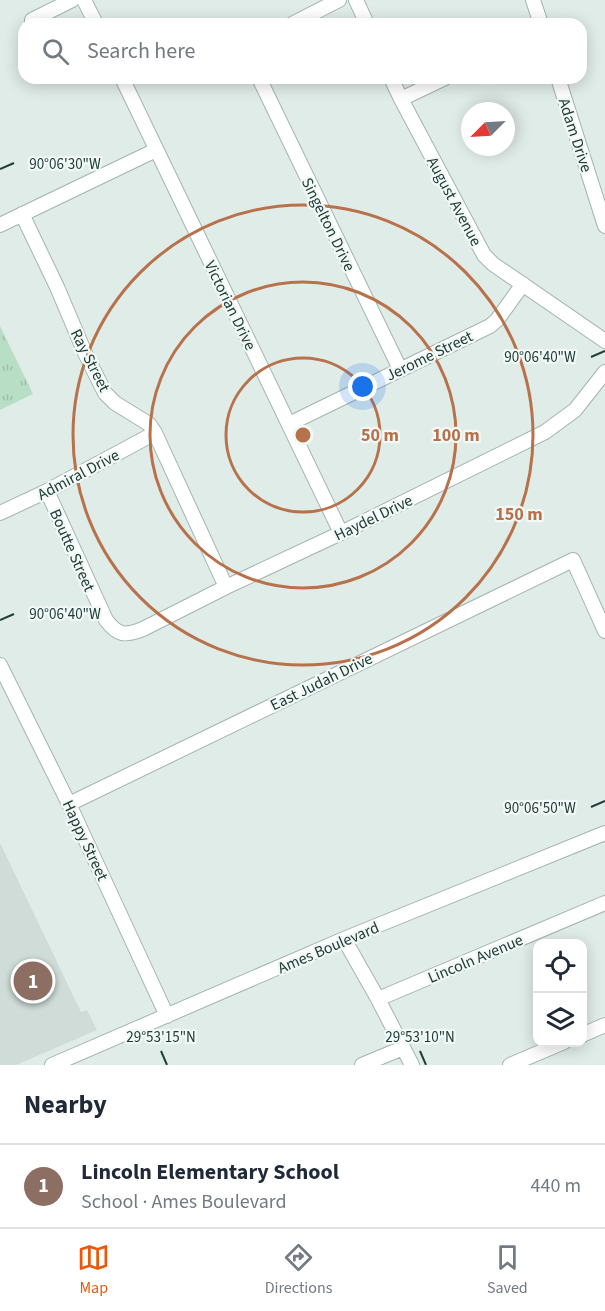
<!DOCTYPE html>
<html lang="en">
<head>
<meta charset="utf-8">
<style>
	body { margin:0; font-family:"Source Sans 3",sans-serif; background:#f6f6f7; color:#1f2937 }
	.controls { position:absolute; right:18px; bottom:18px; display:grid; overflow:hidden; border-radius:12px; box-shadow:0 3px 15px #0003 }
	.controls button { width:54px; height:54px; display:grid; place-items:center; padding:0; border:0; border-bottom:2px solid #e0e1e3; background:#fff; color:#1f2937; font:30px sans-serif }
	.compass { position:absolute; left:461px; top:102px; width:54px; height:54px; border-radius:50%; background:#fff; box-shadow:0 3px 15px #0003; rotate:246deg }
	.you { position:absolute; left:363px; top:387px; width:21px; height:21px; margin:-15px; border:4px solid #fff; border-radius:50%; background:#1a73e8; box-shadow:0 0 0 9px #1a73e833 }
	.badge { display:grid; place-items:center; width:39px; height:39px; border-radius:50%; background:#ea580c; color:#fff; font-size:20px; font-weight:700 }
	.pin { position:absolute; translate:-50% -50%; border:3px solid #fff; box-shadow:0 2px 6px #0006 }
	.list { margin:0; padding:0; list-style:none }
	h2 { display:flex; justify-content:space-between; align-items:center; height:78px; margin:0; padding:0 24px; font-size:26px }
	h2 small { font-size:20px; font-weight:400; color:#747a83 }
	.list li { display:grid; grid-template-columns:39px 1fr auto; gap:18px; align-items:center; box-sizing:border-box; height:84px; padding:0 24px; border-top:2px solid #e0e1e3 }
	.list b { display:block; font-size:22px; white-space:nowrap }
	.list p { margin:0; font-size:20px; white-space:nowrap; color:#747a83 }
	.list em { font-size:20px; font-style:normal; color:#747a83 }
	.icon { flex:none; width:33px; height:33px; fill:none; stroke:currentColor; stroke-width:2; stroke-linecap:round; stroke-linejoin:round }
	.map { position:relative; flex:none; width:605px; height:1065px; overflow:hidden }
	.search { position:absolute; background:#fff; box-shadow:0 3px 15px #0003; left:18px; right:18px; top:18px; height:66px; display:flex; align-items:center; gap:15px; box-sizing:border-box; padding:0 21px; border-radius:18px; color:#747a83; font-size:22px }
	.sheet { height:162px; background:#fff }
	nav { display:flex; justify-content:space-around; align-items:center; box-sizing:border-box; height:84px; border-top:2px solid #e0e1e3; background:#fff; font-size:16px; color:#747a83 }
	nav a { display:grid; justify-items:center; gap:3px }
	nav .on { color:#ea580c }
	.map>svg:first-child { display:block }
</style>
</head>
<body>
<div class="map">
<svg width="605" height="1065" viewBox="0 0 605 1065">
	<defs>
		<pattern id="park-tufts" width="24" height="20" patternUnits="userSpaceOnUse" patternTransform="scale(1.5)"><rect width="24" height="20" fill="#b8dec5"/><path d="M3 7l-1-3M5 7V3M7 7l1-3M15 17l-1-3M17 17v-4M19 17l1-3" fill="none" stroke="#9ebfaa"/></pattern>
	</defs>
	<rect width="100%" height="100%" fill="#e0ece8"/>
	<path fill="#cfdcd7" d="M0,843L81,1012L87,1010L97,1030L16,1065H0Z"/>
	<path fill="url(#park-tufts)" d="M0,326L33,394L0,410Z"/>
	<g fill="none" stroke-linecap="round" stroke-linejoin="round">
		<defs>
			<path id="minor" d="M84,0L96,24
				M356,0L367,24
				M533,0L541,24
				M32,20L72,0
				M292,24L339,0
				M122,78L341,533
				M259,78L400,369
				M391,78L401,99L484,255L493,264L605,341
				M558,78L605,226
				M401,99L445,78
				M22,214L57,287L85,353L105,393L115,403L149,424L155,433L226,587
				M0,225L156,150
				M289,424L490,326L497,320L523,284
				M47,491L106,620C118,636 125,636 143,629L226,587L341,533L545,432L575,410L605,372
				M0,513L47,491L155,433
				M0,665L69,804L167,1016
				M69,804L573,560L605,631
				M344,939L378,999L412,1065
				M378,999L605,903
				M582,1035L605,1025
				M52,1065L344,939L605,833
				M362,1065L403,1048
				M510,1065L564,1042"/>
		</defs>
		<use href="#minor" stroke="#a3b4b0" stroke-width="16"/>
		<use href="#minor" stroke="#fff" stroke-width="14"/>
	</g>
	<path fill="none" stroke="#203d38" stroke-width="2" d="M0,169L14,163M591,357L605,351M0,620L14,614M591,807L605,801M161,1051L167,1065M420,1051L426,1065"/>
	<g fill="none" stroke="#b7724b" stroke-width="3">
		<circle cx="303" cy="435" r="77"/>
		<circle cx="303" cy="435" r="153"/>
		<circle cx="303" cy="435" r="230"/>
	</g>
	<g text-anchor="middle" stroke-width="4.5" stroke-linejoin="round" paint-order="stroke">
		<g font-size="16" fill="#203d38" stroke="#f1f8f5">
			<text transform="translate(576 135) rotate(72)" y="6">Adam Drive</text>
			<text transform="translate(455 201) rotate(62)" y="6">August Avenue</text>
			<text transform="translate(329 224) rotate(64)" y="6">Singelton Drive</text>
			<text transform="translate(231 305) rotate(64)" y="6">Victorian Drive</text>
			<text transform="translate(429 355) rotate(-26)" y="6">Jerome Street</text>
			<text transform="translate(91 360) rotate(63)" y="6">Ray Street</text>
			<text transform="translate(78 474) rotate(-28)" y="6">Admiral Drive</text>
			<text transform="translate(373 517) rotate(-26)" y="6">Haydel Drive</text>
			<text transform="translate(73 550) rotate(66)" y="6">Boutte Street</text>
			<text transform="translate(321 681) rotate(-26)" y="6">East Judah Drive</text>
			<text transform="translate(86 840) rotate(65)" y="6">Happy Street</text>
			<text transform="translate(328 947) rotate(-23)" y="6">Ames Boulevard</text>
			<text transform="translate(475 958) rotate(-23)" y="6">Lincoln Avenue</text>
		</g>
	</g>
	<g font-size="15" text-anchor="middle" fill="#203d38" stroke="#f1f8f5" stroke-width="4.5" stroke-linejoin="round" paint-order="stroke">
		<text x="65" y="169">90°06'30"W</text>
		<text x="540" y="362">90°06'40"W</text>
		<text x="65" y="619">90°06'40"W</text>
		<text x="540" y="813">90°06'50"W</text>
		<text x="161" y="1042">29°53'15"N</text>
		<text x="420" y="1042">29°53'10"N</text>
	</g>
	<circle cx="303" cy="435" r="9" fill="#b7724b" stroke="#f1f8f5" stroke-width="3"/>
	<g font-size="18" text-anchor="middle" font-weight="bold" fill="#b7724b" stroke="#f1f8f5" stroke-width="4.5" stroke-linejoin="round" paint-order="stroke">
		<text x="380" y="441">50 m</text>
		<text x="456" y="441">100 m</text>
		<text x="519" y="520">150 m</text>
	</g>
</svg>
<div class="controls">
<button><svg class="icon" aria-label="locate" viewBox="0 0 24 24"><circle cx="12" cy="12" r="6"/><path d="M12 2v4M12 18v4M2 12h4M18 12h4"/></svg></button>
<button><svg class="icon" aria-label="layers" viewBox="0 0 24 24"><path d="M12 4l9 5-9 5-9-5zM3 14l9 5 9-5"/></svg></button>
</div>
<svg class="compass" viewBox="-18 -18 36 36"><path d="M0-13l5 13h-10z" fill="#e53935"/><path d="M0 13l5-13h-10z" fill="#747a83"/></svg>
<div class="you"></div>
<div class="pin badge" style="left:33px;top:981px;background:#8d6e63">1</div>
<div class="search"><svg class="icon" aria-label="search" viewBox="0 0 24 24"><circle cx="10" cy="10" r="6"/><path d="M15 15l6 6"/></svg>Search here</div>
</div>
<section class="sheet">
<h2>Nearby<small></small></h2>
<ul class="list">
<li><span class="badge" style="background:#8d6e63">1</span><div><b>Lincoln Elementary School</b><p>School · Ames Boulevard</p></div><em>440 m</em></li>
</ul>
</section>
<nav>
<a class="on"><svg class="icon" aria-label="map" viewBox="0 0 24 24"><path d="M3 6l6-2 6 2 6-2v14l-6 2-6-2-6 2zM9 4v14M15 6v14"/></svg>Map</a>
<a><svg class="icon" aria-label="directions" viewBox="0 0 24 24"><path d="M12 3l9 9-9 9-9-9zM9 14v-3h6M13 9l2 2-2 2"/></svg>Directions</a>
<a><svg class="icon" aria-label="saved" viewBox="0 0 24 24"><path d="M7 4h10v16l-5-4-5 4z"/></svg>Saved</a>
</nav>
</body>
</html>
